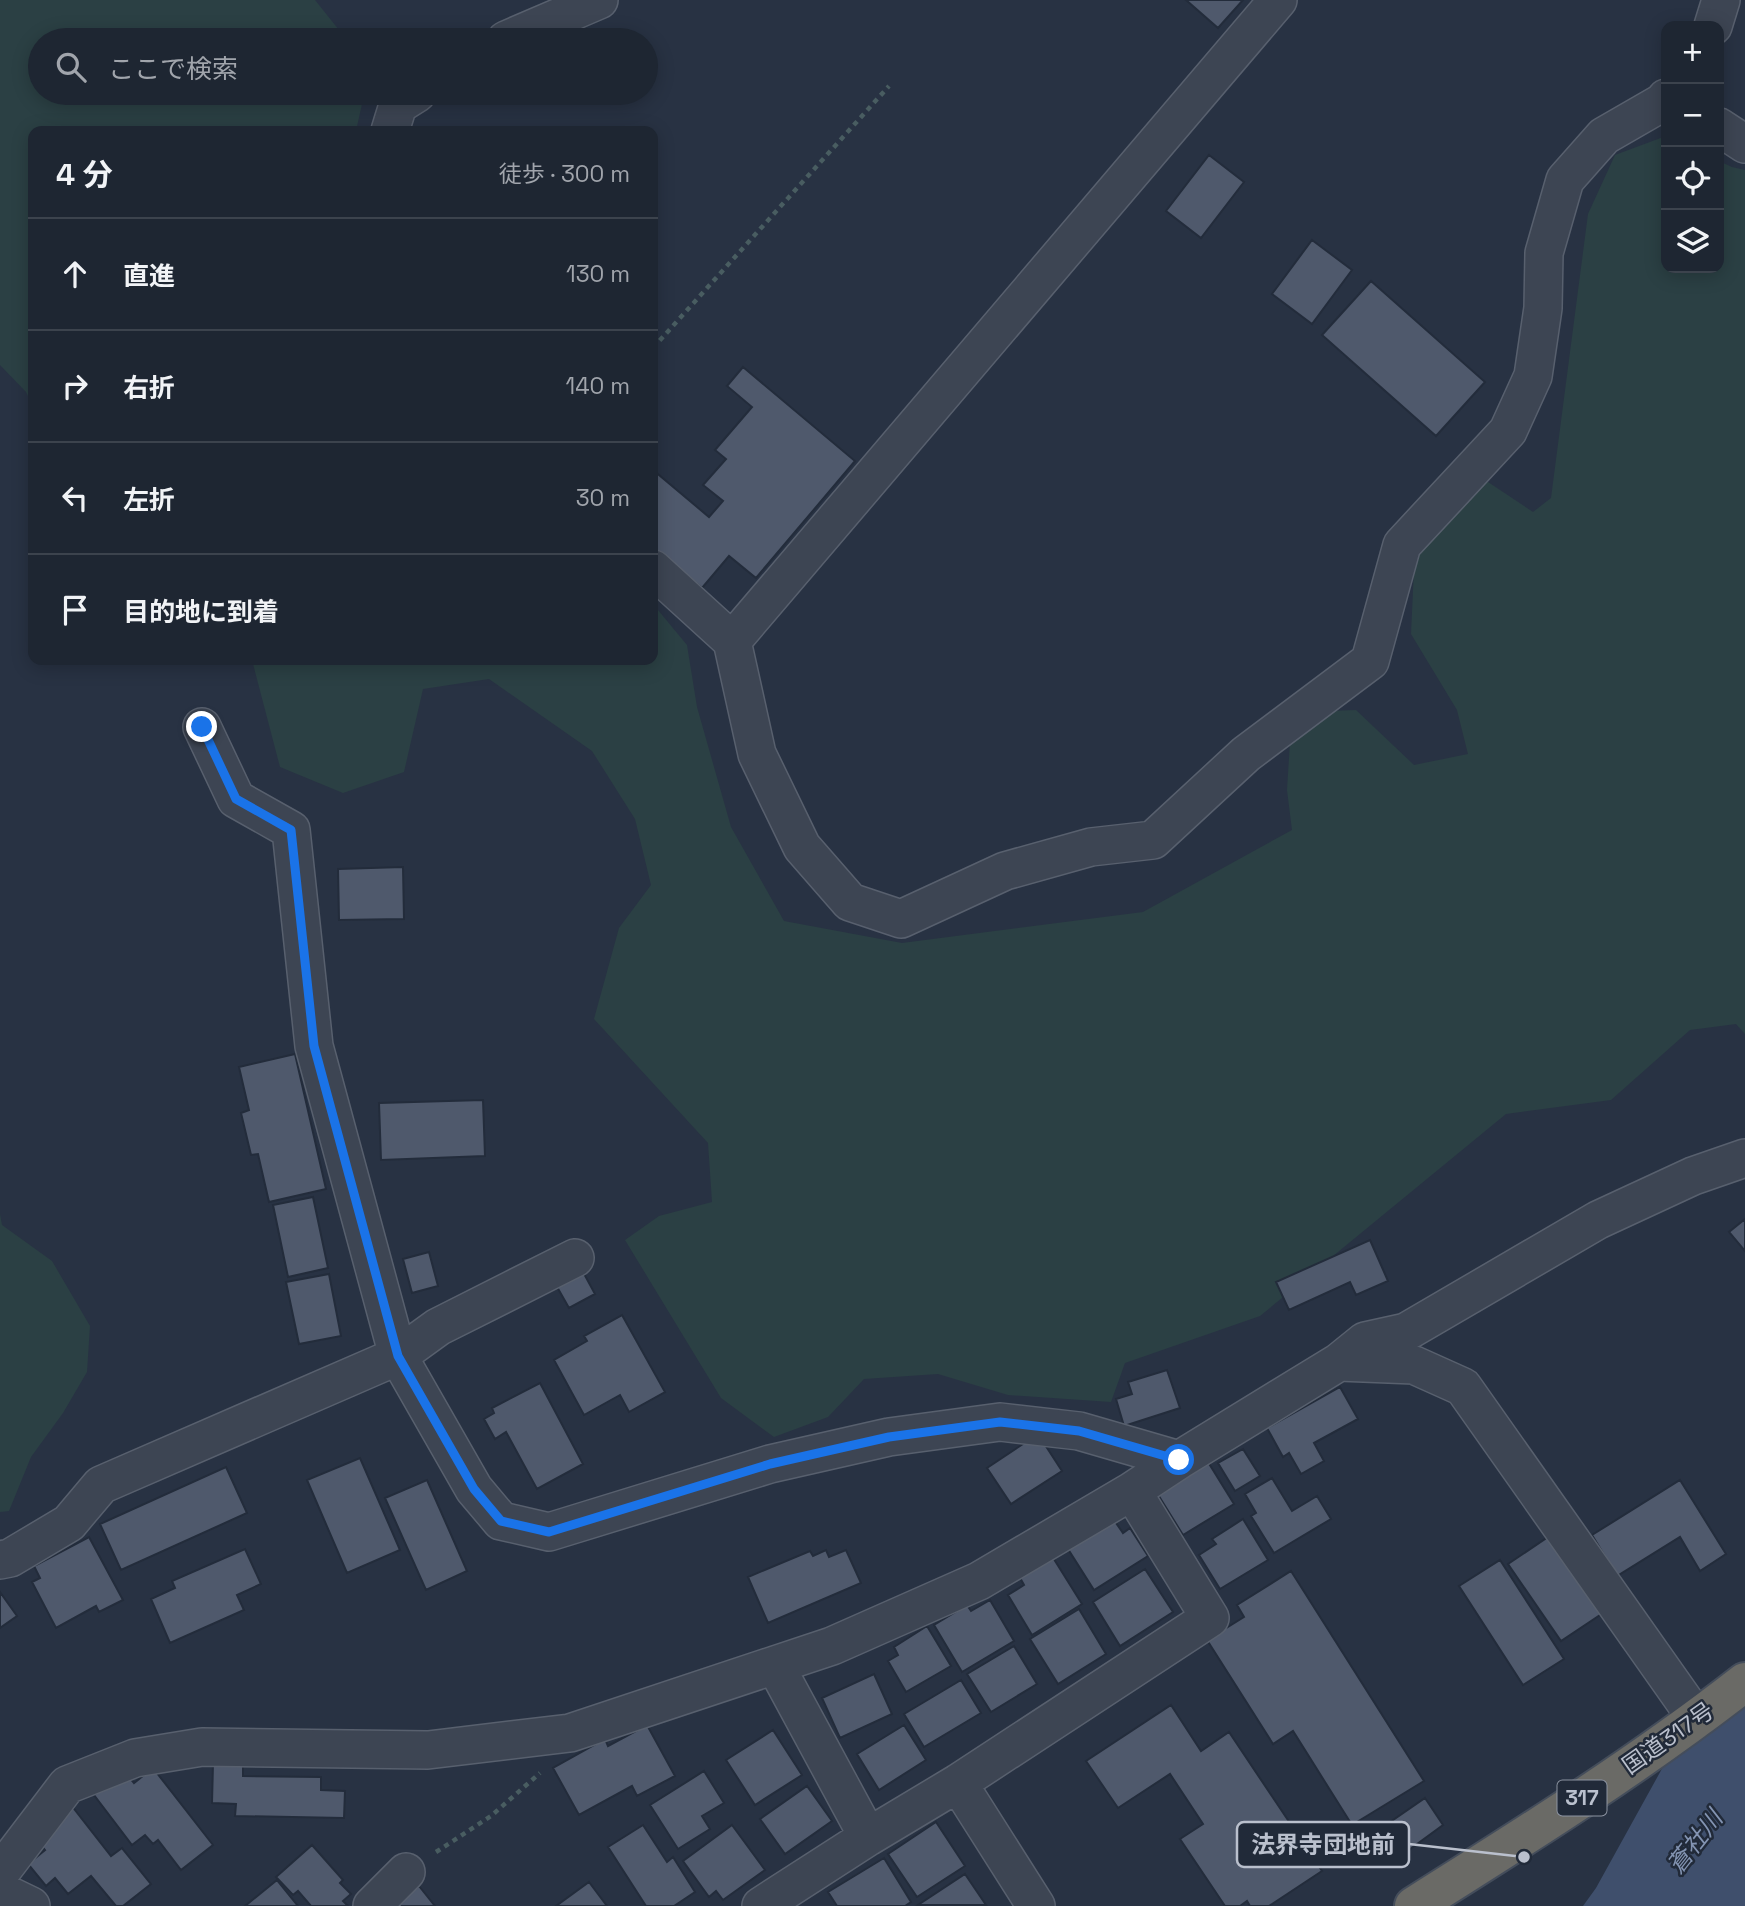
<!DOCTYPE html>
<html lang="ja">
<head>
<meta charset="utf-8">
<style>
	body { margin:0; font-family:"Space Grotesk","Noto Sans JP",sans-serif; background:#262e3a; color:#f1f3f6 }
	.controls { position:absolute; right:21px; top:21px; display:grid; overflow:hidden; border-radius:14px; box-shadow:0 4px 18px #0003 }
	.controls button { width:63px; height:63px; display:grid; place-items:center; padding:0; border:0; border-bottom:2px solid #3c434d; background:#1e2632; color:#f1f3f6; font:35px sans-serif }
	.stop { position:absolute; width:21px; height:21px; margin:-16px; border:5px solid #1a73e8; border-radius:50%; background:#fff }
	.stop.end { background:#1a73e8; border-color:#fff; box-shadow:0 2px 7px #0008 }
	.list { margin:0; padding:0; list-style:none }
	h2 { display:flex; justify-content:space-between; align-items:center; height:91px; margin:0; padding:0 28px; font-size:30px }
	h2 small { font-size:23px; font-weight:400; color:#a1a5ac }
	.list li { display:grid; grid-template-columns:46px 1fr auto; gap:21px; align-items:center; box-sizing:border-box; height:112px; padding:0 28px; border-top:2px solid #3c434d }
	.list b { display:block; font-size:26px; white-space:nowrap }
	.list em { font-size:23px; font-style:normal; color:#a1a5ac }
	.icon { flex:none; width:38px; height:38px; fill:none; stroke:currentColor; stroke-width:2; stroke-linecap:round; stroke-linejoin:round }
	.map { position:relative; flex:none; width:1745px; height:1906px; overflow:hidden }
	.search { position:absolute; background:#1e2632; box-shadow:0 4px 18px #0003; left:28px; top:28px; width:630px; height:77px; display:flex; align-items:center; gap:18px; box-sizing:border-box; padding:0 24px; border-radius:38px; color:#a1a5ac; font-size:26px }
	.panel { position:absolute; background:#1e2632; box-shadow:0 4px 18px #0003; left:28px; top:126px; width:630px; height:539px; border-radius:14px }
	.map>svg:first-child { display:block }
</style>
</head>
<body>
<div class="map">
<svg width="1745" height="1906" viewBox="0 0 1745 1906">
	<rect width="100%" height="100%" fill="#283243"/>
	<path fill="#2b4044" d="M0,0H315L347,40H40V93H363L364,95L356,131H33V406L26,392L0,365Z
		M1666,136V268H1719V161L1732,167L1745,170V1034L1736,1024L1690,1030L1611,1100L1506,1114L1260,1316L1125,1363L1111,1402L1008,1395L938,1374L864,1379L828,1417L774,1437L721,1398L625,1240L659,1216L712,1202L708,1143L594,1019L619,928L651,885L635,819L592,751L489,679L423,689L404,772L343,793L280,767L252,660H653V604L687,645L697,707L731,827L784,921L902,943L1143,912L1292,830L1287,790L1290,742L1329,711L1356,710L1414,765L1468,754L1457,710L1411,634L1415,547L1485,480L1533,512L1551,498L1588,214L1615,155Z
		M0,1214L2,1225L52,1261L90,1326L87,1372L63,1413L31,1457L9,1511L0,1512Z"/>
	<path fill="#3f4f6c" d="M1745,1701V1906H1583L1596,1888L1669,1756Z"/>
	<path fill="#4f596c" stroke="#232c3b" stroke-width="2" d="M1186,0H1243L1218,28Z
		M1209,155L1244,182L1201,238L1166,211Z
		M1312,240L1352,270L1312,324L1272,294Z
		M1371,281L1485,382L1436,436L1322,335Z
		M743,367L855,461L756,578L729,556L702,588L653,547V470L709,517L723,501L703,485L726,459L715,450L752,407L727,386Z
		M403,867L404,919L339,920L338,869Z
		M295,1054L326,1189L269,1202L258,1154L251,1155L241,1113L249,1110L239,1067Z
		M483,1100L485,1156L381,1160L379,1103Z
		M313,1197L328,1268L288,1277L273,1205Z
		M1745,1219V1251L1729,1232Z
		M1370,1240L1388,1281L1356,1295L1350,1282L1289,1310L1276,1282Z
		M429,1252L438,1286L412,1293L403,1259Z
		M582,1270L595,1294L569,1308L556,1285Z
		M329,1274L341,1336L299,1344L286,1282Z
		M622,1315L665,1392L629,1412L620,1395L584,1415L554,1360L587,1341L584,1336Z
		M1167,1370L1180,1408L1124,1426L1116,1399L1132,1394L1128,1382Z
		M540,1383L583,1464L537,1489L506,1432L495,1439L484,1419L494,1413L492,1408Z
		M1340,1387L1358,1419L1314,1443L1324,1461L1301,1474L1289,1453L1283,1457L1267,1428Z
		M1038,1434L1062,1471L1011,1504L987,1468Z
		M1243,1449L1260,1476L1235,1491L1218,1463Z
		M360,1458L400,1550L347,1573L307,1480Z
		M1208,1462L1234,1504L1183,1535L1157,1493Z
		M226,1467L247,1513L121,1570L100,1524Z
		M1272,1478L1292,1511L1317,1496L1331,1519L1274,1553L1251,1516L1256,1513L1245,1494Z
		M427,1480L467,1571L426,1590L385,1498Z
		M1680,1480L1726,1554L1700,1571L1680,1537L1617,1576L1592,1535Z
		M1243,1519L1268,1560L1220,1589L1199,1555L1216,1544L1212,1539Z
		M1114,1520L1123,1533L1130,1528L1148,1556L1094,1590L1068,1549Z
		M1554,1533L1606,1611L1561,1641L1508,1564Z
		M89,1537L123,1600L99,1612L96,1606L56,1628L32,1582L40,1578L34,1566Z
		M245,1549L261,1584L237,1595L244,1610L170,1643L151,1599L175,1588L172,1581Z
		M826,1550L829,1557L846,1550L861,1583L768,1623L748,1577L810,1551L813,1556Z
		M1052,1556L1082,1604L1032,1635L1008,1595L1024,1585L1019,1576Z
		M1500,1560L1564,1659L1523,1685L1459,1586Z
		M1145,1569L1173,1612L1120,1646L1093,1602Z
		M1291,1571L1424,1781L1352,1825L1293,1731L1273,1744L1207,1640L1244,1617L1237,1605Z
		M0,1592L17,1616L0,1628Z
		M990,1600L1014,1641L962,1672L934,1625L967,1605L971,1611Z
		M1079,1609L1106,1654L1058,1684L1030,1639Z
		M927,1626L951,1666L906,1692L888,1661L898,1655L894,1647Z
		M1014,1646L1037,1684L991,1712L967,1674Z
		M874,1674L892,1714L840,1738L822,1698Z
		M961,1680L981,1713L924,1747L904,1714Z
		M1171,1705L1201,1751L1229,1732L1322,1871L1269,1906H1250L1247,1901L1240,1906H1225L1180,1839L1203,1824L1170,1774L1118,1808L1086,1761Z
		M647,1725L675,1776L637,1796L632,1786L579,1815L553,1768L605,1739L608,1746Z
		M904,1725L926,1760L879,1790L857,1754Z
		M773,1730L802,1775L755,1805L726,1760Z
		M213,1763L243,1764V1776L321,1777V1790L345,1791L344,1818L235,1816L236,1804L212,1803Z
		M153,1768L213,1845L181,1870L158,1840L153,1844L145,1835L132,1845L94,1795L125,1772L134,1783Z
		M704,1771L724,1803L702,1816L710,1829L678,1849L650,1805Z
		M807,1786L832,1821L785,1854L760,1819Z
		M1425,1798L1443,1825L1402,1855L1383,1827Z
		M71,1805L111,1856L122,1848L151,1884L123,1906H116L91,1876L68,1894L55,1878L46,1886L28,1864L45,1850L37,1840Z
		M936,1822L965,1866L917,1897L888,1854Z
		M643,1825L667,1862L673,1857L695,1892L674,1906H646L608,1847Z
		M732,1825L765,1870L723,1900L716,1891L709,1897L683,1861Z
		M312,1845L343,1880L340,1883L351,1894L343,1901L348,1906H311L298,1891L293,1895L276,1877Z
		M884,1858L911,1902L905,1906H837L828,1892Z
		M965,1874L986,1905H918Z
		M277,1880L298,1906H245Z
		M589,1882L607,1906H556Z
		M419,1886L435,1906H393Z"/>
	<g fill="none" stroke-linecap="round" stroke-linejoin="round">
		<defs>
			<path id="minor" d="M1713,26L1721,0
				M506,40L599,0
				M1719,127L1745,144
				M390,131L398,105L417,93
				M653,569L732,641L757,754L802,847L850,902L901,919L1005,871L1091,847L1153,840L1246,754L1370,661L1402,545L1508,431L1533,376L1543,308L1544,253L1565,180L1604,136L1663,102L1666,98
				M732,641L1278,0
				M202,727L236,799L291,830L314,1046L398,1356L474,1489L501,1521L549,1532L770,1464L889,1437L1000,1422L1079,1431L1179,1460
				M1339,1362L1414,1365L1463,1387L1697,1719
				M0,1560L10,1558L69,1523L101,1485L398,1356L438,1327L575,1258
				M775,1665L868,1837
				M958,1783L1036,1906
				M0,1873L67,1785L135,1758L202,1747L428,1750L570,1733L832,1646L979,1581L1132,1491L1179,1460L1339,1362L1365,1341L1406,1332L1598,1220L1693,1176L1745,1158
				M0,1891L31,1906
				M372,1906L406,1872
				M761,1906L868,1837L958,1783L1210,1618L1132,1491"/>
			<path id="trunk" d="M1414,1906C1527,1835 1640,1764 1745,1682"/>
		</defs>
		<use href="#minor" stroke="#58606e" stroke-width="40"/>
		<use href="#trunk" stroke="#444d5b" stroke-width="42"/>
		<path stroke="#495d61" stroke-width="4.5" stroke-dasharray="5 5" stroke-linecap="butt" d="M653,348L889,86
			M436,1852L491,1816L540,1773"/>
		<use href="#minor" stroke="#3d4553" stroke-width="37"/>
		<use href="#trunk" stroke="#6a6a66" stroke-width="38"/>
	</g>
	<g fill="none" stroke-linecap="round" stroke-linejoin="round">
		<path stroke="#1a73e8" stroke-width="9" d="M202,727L236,799L291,830L314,1046L398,1356L474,1489L501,1521L549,1532L770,1464L889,1437L1000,1422L1079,1431L1179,1460"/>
	</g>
	<g text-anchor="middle" stroke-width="5" stroke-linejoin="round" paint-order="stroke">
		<rect fill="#212a39" stroke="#8c93a1" stroke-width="2" x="1557.5" y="1780.5" width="49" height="35" rx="5"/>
		<g font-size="21" font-weight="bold" fill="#bac0cd">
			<text x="1582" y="1805">317</text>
		</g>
		<g font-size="23" fill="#bac0cd" stroke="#212a39">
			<text transform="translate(1668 1738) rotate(-35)" y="8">国道317号</text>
		</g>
		<g font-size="24" font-style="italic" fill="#8394b2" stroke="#212a39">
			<text transform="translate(1695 1842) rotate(-52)" y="8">蒼社川</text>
		</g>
	</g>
	<path fill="none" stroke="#bac0cd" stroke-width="2.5" d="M1524 1857L1409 1844"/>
	<circle fill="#bac0cd" stroke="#212a39" stroke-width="2.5" cx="1524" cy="1857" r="7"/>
	<rect fill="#212a39" stroke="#bac0cd" stroke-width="2.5" x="1237" y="1822" width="172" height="45" rx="7"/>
	<g font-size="24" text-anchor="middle" font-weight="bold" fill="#bac0cd">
		<text x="1323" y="1853">法界寺団地前</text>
	</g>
</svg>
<div class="controls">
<button>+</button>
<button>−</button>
<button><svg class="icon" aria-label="locate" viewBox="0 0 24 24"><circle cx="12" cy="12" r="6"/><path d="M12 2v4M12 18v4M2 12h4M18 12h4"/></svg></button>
<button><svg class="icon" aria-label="layers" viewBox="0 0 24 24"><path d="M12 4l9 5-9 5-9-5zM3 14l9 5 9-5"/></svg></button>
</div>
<div class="stop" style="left:1179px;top:1460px"></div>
<div class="stop end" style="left:202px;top:727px"></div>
<div class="search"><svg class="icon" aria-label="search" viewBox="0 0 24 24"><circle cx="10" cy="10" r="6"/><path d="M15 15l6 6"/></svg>ここで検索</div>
<section class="panel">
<h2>4 分<small>徒歩 · 300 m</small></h2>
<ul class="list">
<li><svg class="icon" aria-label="ahead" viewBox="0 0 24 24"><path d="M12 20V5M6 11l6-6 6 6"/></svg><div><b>直進</b></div><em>130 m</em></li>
<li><svg class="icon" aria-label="right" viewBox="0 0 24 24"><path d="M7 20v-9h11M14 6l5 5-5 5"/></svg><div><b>右折</b></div><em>140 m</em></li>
<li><svg class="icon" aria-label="left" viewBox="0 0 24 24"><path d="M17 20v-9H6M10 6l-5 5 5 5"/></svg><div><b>左折</b></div><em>30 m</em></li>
<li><svg class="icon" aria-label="arrive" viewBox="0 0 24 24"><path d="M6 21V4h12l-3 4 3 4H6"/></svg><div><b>目的地に到着</b></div></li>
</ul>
</section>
</div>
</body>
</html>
